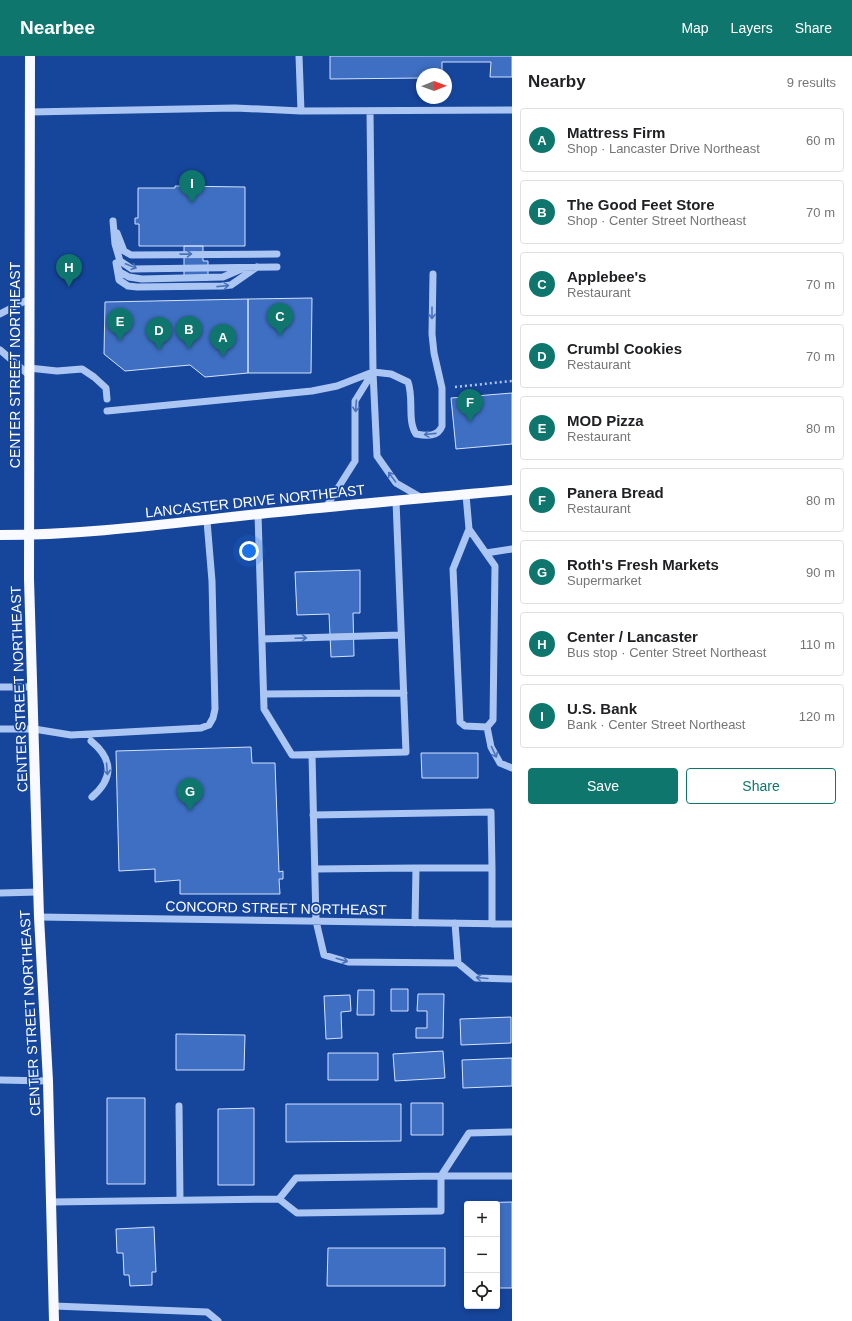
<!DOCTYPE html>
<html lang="en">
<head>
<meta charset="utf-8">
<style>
	body { margin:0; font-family:Arial,sans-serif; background:#f2f2f2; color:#202124 }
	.controls { position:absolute; right:12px; bottom:12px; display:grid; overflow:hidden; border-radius:4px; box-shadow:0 2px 6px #0003 }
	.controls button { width:36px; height:36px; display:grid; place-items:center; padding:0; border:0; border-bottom:1px solid #e0e0e0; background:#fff; color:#202124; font:20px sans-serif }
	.compass { position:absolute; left:416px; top:12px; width:36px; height:36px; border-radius:50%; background:#fff; box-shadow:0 2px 6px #0003; rotate:89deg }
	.you { position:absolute; left:249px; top:495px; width:14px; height:14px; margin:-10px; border:3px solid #fff; border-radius:50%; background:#1a73e8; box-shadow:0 0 0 6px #1a73e833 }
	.badge { display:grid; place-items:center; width:26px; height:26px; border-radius:50%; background:#0f766e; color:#fff; font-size:13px; font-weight:700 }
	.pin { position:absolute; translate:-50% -33px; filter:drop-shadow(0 1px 2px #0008) }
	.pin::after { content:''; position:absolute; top:21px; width:14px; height:12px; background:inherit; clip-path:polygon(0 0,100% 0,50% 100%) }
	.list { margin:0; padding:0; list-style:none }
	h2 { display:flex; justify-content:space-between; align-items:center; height:52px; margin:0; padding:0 16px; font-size:17px }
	h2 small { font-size:13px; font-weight:400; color:#757577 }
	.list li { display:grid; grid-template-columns:26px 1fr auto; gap:12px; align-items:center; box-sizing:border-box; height:64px; margin:0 8px 8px; padding:0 8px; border:1px solid #e0e0e0; border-radius:4px }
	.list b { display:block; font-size:15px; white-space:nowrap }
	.list p { margin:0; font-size:13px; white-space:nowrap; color:#757577 }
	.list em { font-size:13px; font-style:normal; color:#757577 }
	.actions { display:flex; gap:8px; padding:12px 16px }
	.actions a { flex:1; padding:9px 0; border:1px solid #0f766e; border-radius:4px; text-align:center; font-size:14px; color:#0f766e }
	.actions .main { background:#0f766e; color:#fff }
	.icon { flex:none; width:22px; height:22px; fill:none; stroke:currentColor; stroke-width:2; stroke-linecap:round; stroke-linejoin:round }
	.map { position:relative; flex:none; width:512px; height:1265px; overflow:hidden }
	header { display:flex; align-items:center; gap:24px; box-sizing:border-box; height:56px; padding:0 20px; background:#0f766e; color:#fff }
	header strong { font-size:19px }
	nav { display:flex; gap:22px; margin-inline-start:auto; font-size:14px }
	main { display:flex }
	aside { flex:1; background:#fff }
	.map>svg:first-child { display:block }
</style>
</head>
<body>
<header>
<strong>Nearbee</strong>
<nav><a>Map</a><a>Layers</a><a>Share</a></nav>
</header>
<main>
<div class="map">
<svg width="512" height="1265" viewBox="0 0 512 1265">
	<rect width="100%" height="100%" fill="#16459c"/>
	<path fill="#3e6fc2" stroke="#d4e3fd" d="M330,0H512V21H490L491,6H442V18H422V22L330,23Z
		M175,130L245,131V190H139V168H135V162H138V132H175Z
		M184,190H203V205H208V224L184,222Z
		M312,242L311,317H248V243Z
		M248,243V317L205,321L190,309L125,315L104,298L105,246Z
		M512,337V388L456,393L451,342Z
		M360,514V557H353L354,600L331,601L329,558L297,559L295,516Z
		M251,691L252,707H275L279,816L283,815V823H279L280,838H180V824L155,826V813L119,815L116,695Z
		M421,697H478V722H422Z
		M391,933H408V955H391Z
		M358,934H374V959H357Z
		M418,938H444L443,982H416V972H427V955H417Z
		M350,939L351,955L341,956L342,982L326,983L324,940Z
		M511,961V987L461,989L460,963Z
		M176,978L245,979L244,1014H176Z
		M443,995L445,1022L395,1025L393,998Z
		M328,997H378V1024H328Z
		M512,1002V1030L463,1032L462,1004Z
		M107,1042H145V1128H107Z
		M411,1047H443V1079H411Z
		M286,1048H401V1085L286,1086Z
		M254,1052V1129H218V1053Z
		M512,1146V1232H497V1148L474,1147Z
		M154,1171L156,1216H152V1229L130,1230L129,1219H124L123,1197H117L116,1173Z
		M328,1192H445V1230H327Z"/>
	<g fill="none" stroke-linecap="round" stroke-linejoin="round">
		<path stroke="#acc6f3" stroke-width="2.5" stroke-dasharray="2 3" stroke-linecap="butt" d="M455,331L512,325"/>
		<path stroke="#acc6f3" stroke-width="7" d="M299,0L301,55L512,54
			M370,55L373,316L377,400L396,427L422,442
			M30,56L235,52L301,55
			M113,165L115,188L120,205L132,213L277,211
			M117,177L124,195L131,199L277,198
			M116,207L119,224L128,230L137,231L222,230L231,229L257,211
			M117,210L120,216L129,221L142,223L223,221L244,212
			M0,258L29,243
			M0,294L29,319
			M29,312L57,315L82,313L94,321L106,332L107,343
			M107,355L312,335L337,330L373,316L391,318L408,326C414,342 407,365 416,378C427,380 438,381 442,370V332L434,297L432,278L433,218
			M466,439L469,473L453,513L460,666L465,670L487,671L493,664L495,510L469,473
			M326,451L355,405V345L373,316
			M258,458L264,653L292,699L406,696L396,445
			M486,497L512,493
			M262,583L401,579
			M0,631H32
			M264,638L404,637
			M487,671L491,691L500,707L512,712
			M0,673H34L71,679L201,672L209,669L213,662L215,653L212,525L207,465
			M91,685C113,703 114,722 92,741
			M312,699L316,865L324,899L348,906L458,907L476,922L512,923
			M313,759L491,756L492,812
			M416,812H492V868
			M315,813L416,812L415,867
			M0,837L39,836
			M39,861L512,868
			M455,867L458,907
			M0,1024L48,1025
			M179,1050L180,1144
			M441,1120L469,1077L512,1076
			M441,1120H512
			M51,1146L279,1143L297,1157L441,1155V1120L296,1122L279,1143
			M54,1250L207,1256L218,1265"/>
		<path stroke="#f8faff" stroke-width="10" d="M30,0L29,523L39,861L48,1025L54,1265
			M0,479C87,479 173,467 259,458C343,449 428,442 512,434"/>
	</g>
	<defs><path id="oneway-shaft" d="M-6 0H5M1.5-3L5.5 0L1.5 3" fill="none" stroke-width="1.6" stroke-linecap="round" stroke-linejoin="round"/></defs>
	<g stroke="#4a72ba">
		<use href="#oneway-shaft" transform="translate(186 198) rotate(-1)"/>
		<use href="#oneway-shaft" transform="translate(131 210) rotate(22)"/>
		<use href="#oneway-shaft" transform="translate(223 230) rotate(-6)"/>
		<use href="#oneway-shaft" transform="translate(432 257) rotate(90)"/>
		<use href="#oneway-shaft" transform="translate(356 350) rotate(94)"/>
		<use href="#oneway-shaft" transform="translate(430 378) rotate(174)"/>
		<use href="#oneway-shaft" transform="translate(392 421) rotate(-126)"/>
		<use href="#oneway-shaft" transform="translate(301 582) rotate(-2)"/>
		<use href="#oneway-shaft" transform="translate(494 696) rotate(65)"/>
		<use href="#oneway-shaft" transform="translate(107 713) rotate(85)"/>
		<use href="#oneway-shaft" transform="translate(342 904) rotate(16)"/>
		<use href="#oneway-shaft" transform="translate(482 922) rotate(-175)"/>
	</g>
	<g text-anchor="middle" stroke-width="3.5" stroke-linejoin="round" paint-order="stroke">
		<g font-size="14" fill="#fff" stroke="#16459c">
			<text transform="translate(15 309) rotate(-90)" y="5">CENTER STREET NORTHEAST</text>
			<text transform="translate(255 445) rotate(-6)" y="5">LANCASTER DRIVE NORTHEAST</text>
			<text transform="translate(19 633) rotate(-92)" y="5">CENTER STREET NORTHEAST</text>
			<text transform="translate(276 852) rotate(1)" y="5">CONCORD STREET NORTHEAST</text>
			<text transform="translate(30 957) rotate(-93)" y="5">CENTER STREET NORTHEAST</text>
		</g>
	</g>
</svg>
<div class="controls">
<button>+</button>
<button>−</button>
<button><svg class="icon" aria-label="locate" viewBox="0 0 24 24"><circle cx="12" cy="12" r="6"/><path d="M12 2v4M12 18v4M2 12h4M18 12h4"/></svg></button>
</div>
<svg class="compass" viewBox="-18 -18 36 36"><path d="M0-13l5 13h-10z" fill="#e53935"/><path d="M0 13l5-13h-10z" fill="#757577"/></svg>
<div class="you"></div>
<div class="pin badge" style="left:223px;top:301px">A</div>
<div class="pin badge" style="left:189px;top:293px">B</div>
<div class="pin badge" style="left:280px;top:280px">C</div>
<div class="pin badge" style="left:159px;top:294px">D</div>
<div class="pin badge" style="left:120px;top:285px">E</div>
<div class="pin badge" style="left:470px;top:366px">F</div>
<div class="pin badge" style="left:190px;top:755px">G</div>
<div class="pin badge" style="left:69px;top:231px">H</div>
<div class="pin badge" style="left:192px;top:147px">I</div>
</div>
<aside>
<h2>Nearby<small>9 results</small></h2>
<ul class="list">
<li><span class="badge">A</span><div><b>Mattress Firm</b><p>Shop · Lancaster Drive Northeast</p></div><em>60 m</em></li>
<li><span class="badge">B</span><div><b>The Good Feet Store</b><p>Shop · Center Street Northeast</p></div><em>70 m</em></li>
<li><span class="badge">C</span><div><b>Applebee's</b><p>Restaurant</p></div><em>70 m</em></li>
<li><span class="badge">D</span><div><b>Crumbl Cookies</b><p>Restaurant</p></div><em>70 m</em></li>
<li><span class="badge">E</span><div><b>MOD Pizza</b><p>Restaurant</p></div><em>80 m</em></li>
<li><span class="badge">F</span><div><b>Panera Bread</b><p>Restaurant</p></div><em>80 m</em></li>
<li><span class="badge">G</span><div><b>Roth's Fresh Markets</b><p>Supermarket</p></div><em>90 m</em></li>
<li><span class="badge">H</span><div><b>Center / Lancaster</b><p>Bus stop · Center Street Northeast</p></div><em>110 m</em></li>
<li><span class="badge">I</span><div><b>U.S. Bank</b><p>Bank · Center Street Northeast</p></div><em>120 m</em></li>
</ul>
<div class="actions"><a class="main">Save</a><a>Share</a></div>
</aside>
</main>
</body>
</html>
